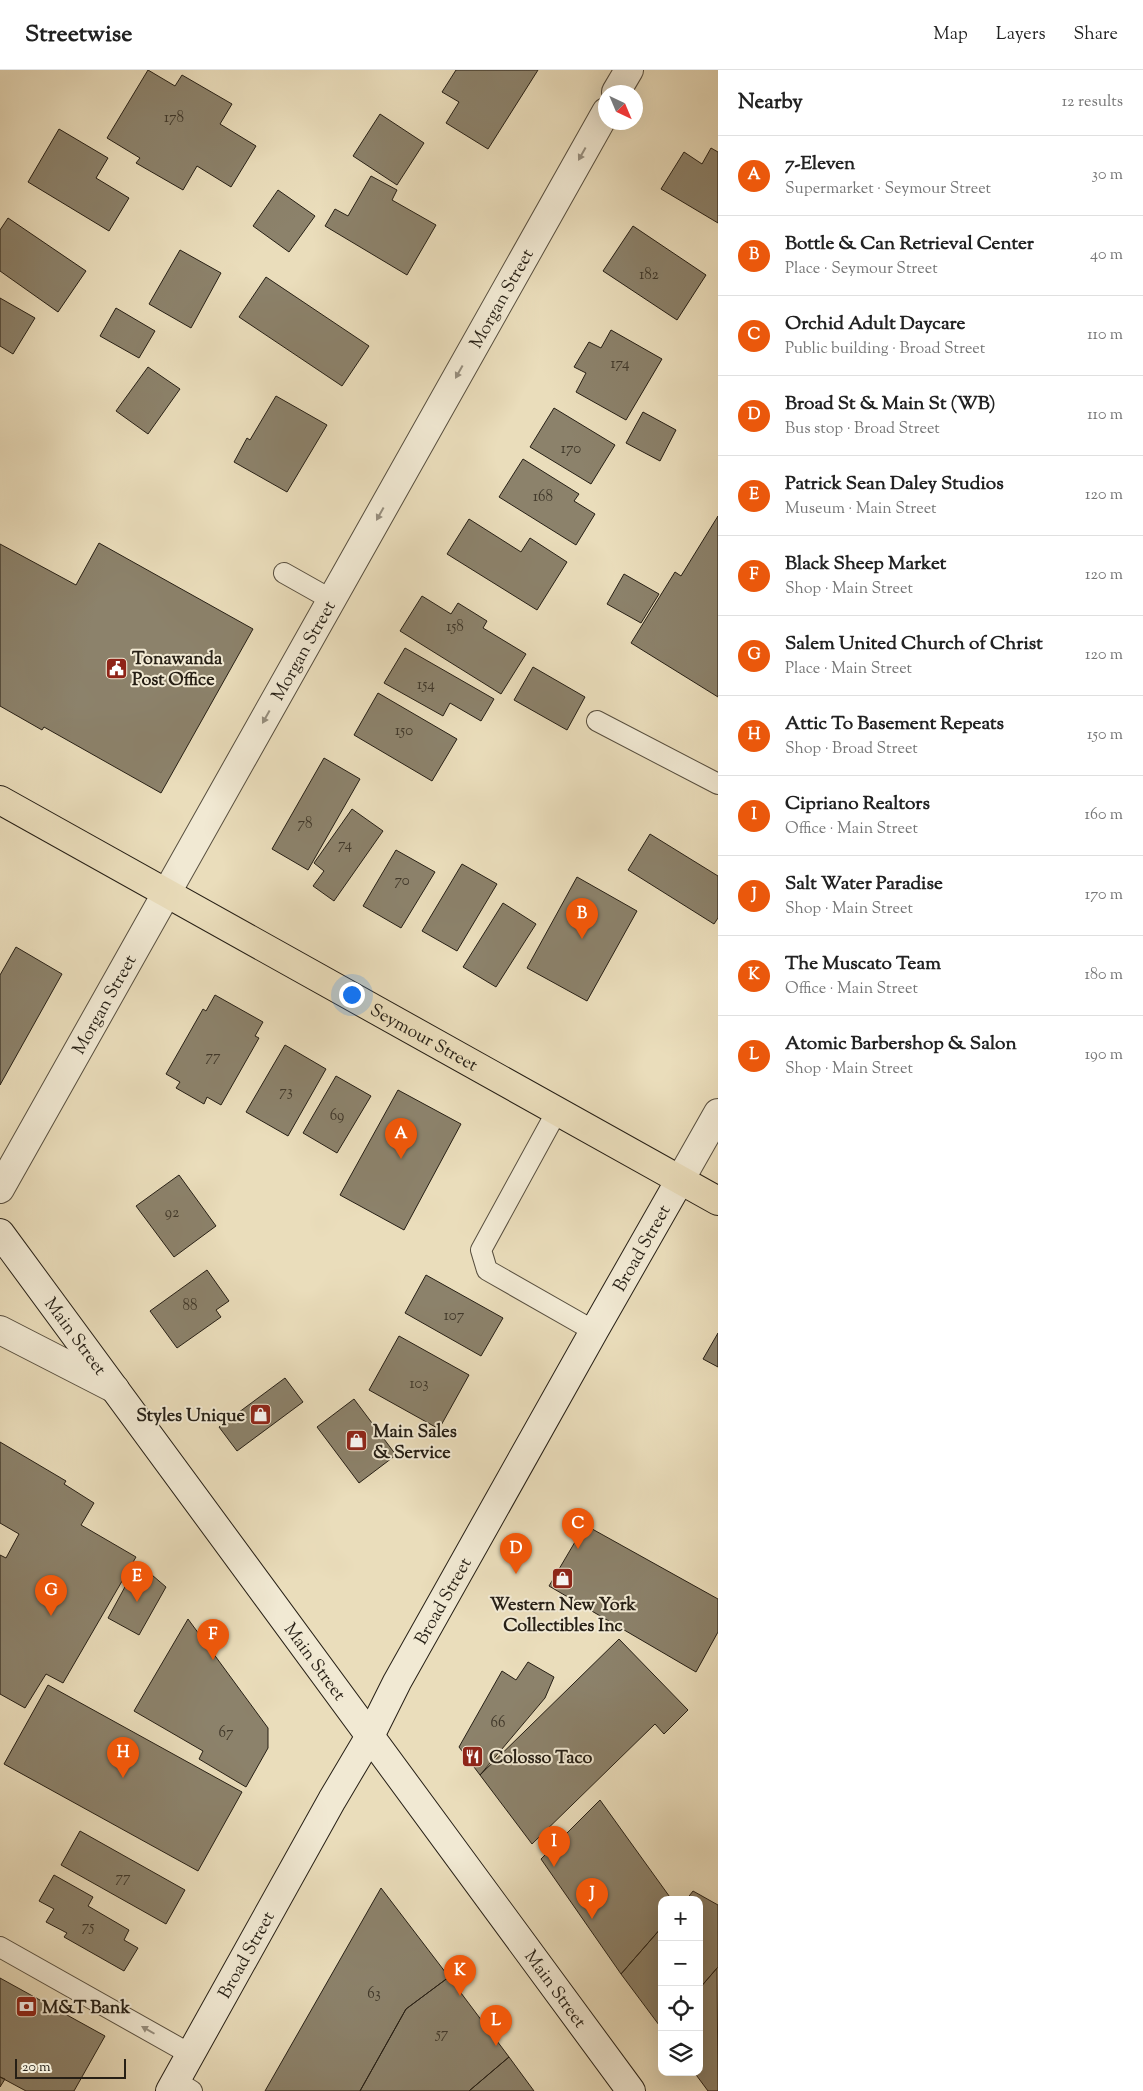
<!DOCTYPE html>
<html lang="en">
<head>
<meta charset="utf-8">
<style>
	body { margin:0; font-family:"Sorts Mill Goudy",serif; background:#f2f2f2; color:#222 }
	.controls { position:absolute; right:15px; bottom:15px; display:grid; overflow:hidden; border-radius:10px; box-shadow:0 5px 20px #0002 }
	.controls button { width:45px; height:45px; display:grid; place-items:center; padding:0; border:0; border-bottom:1px solid #e0e0e0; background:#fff; color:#222; font:25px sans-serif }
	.compass { position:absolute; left:598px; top:15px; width:45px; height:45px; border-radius:50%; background:#fff; box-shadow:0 5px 20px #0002; rotate:136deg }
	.scale { position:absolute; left:15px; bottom:12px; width:111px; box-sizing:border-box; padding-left:5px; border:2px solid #261f15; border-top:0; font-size:14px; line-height:18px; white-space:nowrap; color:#261f15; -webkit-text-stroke:4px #f1e9d3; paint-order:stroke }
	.you { position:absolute; left:351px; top:924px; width:18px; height:18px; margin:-12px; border:4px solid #fff; border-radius:50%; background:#1a73e8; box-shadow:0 0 0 8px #1a73e833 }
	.badge { display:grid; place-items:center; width:32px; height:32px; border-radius:50%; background:#ea580c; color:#fff; font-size:16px; font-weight:700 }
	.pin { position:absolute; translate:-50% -41px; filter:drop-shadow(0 1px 2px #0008) }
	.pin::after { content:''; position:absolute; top:26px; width:18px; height:15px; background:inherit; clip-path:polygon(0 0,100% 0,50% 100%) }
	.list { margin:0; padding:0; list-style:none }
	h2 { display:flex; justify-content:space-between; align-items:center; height:65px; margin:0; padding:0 20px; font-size:21px }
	h2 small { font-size:16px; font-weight:400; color:#767676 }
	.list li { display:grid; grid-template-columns:32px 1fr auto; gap:15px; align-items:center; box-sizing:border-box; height:80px; padding:0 20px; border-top:1px solid #e0e0e0 }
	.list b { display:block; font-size:19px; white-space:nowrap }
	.list p { margin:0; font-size:16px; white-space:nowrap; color:#767676 }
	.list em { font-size:16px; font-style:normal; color:#767676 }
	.icon { flex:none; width:28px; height:28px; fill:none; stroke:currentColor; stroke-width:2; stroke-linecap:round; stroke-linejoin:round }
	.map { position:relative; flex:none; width:718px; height:2021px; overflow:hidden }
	header { display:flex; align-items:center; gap:30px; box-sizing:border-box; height:70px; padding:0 25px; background:#fff; border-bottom:1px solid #e0e0e0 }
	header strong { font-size:24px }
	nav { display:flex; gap:28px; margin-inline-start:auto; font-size:18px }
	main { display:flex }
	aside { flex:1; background:#fff }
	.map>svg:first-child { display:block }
</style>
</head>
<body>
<header>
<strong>Streetwise</strong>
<nav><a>Map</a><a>Layers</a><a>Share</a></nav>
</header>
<main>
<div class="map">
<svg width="718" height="2021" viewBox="0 0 718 2021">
	<rect width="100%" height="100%" fill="#eaddbb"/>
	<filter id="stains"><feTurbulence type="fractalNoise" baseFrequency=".004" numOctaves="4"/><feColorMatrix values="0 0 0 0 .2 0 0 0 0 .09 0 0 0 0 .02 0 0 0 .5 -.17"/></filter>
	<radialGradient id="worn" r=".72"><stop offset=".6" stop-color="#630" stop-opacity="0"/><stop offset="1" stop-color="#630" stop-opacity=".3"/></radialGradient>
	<path fill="#8c826b" stroke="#261f15" d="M148,0L175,16L182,5L232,34L220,54L256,76L231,117L197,96L183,120L136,93L140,88L107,68Z
		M456,0H538L488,79L446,53L459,32L442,22Z
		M380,44L424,73L397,115L353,86Z
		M59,59L108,88L96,108L129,128L109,161L28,112Z
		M711,78L718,82V153L661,119L684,82L702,94Z
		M371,106L397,120L392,130L436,155L407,205L325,156L335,139L348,146Z
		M278,120L315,146L289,182L253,156Z
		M8,148L86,201L58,242L0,201V160Z
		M633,156L706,205L677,250L603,201Z
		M180,180L221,203L191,258L149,234Z
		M266,207L369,276L342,316L239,247Z
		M0,228L35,248L13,284L0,276Z
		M116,238L155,261L139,288L100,266Z
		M611,260L662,289L626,350L576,322L586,303L574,297L589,272L601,278Z
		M148,297L180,319L148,364L116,341Z
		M276,326L327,355L287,422L234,392L247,368L250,370Z
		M554,338L615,375L591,414L530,377Z
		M643,342L676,360L660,391L626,373Z
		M523,389L579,424L574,431L595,444L576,475L499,427Z
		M718,446V627L631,573L675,502L681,506Z
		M469,449L521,482L530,468L567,492L537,540L447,484Z
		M99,473L253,559L161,723L44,657L42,660L0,636V474L76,515Z
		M624,504L659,524L641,553L607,534Z
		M422,526L451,544L458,533L487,551L483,558L526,584L501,624L400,561Z
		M405,578L494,629L481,651L450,633L443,646L384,613Z
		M533,597L585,627L567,660L514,630Z
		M378,623L457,669L432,711L354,665Z
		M324,688L360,709L308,800L272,779Z
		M352,739L383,761L334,831L313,816L324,801L314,793Z
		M650,764L718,806V848L714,854L628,800Z
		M396,780L435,802L401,858L363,836Z
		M462,794L497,814L457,881L422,861Z
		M577,807L637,841L587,931L527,898Z
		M503,833L536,854L496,917L463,897Z
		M16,877L62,904L0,1015V905Z
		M215,925L263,952L255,966L259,968L221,1035L207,1027L204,1034L176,1018L180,1012L166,1004L203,939L206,941Z
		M285,975L326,999L288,1066L246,1042Z
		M336,1006L371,1026L337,1083L303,1063Z
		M398,1020L461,1054L404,1160L340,1125Z
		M179,1105L216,1156L174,1187L136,1136Z
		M207,1200L229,1231L216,1240L221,1247L177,1278L150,1241Z
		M426,1205L503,1248L481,1286L405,1243Z
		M718,1263V1297L703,1289Z
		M399,1266L469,1305L439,1359L369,1320Z
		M285,1308L303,1332L237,1381L219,1357Z
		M354,1329L396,1385L359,1413L317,1357Z
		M0,1372L66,1411L64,1414L94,1433L81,1455L136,1487L63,1613L46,1604L25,1638L0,1624V1485L6,1488L19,1464L0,1453Z
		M585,1455L718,1529V1562L696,1602L549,1516Z
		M138,1493L166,1517L139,1565L108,1548Z
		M188,1549L268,1658V1678L246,1717L199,1689L203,1681L134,1641Z
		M619,1569L688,1640L664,1664L655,1654L532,1774L480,1705Z
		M528,1592L554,1607L545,1628L480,1705L459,1677L502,1601L516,1610Z
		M48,1615L242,1722L198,1801L4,1694Z
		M600,1730L672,1830H662V1857L621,1904L541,1789Z
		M80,1761L185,1820L166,1854L61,1795Z
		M54,1805L93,1827L88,1836L129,1860L124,1870L138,1878L124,1901L64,1867L67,1863L46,1852L54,1839L39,1831Z
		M381,1818L449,1907L406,1939L360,2021H265Z
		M693,1821L718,1835V1897L699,1919V1830H686Z
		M662,1857V1959L621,1904Z
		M717,1898L718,2021H708L694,2002H699V1919Z
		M449,1907L509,1987L469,2021H360L406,1939Z
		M0,1908L105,1966L74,2021H26L0,2007Z
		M509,1987L534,2021H469Z
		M0,2007L5,2009L0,2017Z"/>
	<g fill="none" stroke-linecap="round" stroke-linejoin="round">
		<defs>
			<path id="lane" d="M284,503L332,530
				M597,651L718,714
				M557,1041L481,1180L487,1200L594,1261
				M0,1877L190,1984
				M176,2011L192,2021"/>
			<g id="street">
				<path d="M616,22L629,0"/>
				<path d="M680,1110L718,1043"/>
				<path id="s1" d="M0,1119L606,42"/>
				<path d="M0,1260L115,1319"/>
			</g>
			<g id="secondary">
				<path id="s2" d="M0,1163L631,2021"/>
				<path id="s3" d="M170,2021L332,1730L370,1666L397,1612L594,1261L680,1110"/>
			</g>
			<g id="primary">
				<path id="s4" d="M0,730L718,1131"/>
			</g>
		</defs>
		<use href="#lane" stroke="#574e3e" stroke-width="22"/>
		<use href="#street" stroke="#574e3e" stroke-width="30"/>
		<use href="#secondary" stroke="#261f15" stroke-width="30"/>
		<use href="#primary" stroke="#261f15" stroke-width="30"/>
		<use href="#lane" stroke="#f1e9d3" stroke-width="20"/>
		<use href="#street" stroke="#f1e9d3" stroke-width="28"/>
		<use href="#secondary" stroke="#f1e9d3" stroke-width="28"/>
		<use href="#primary" stroke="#eaddbb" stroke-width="28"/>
	</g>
	<defs><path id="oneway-solid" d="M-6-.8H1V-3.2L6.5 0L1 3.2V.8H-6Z" transform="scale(1.25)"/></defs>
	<g fill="#968e7e">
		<use href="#oneway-solid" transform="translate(582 84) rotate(119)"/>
		<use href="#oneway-solid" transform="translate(459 302) rotate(119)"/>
		<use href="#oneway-solid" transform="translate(380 444) rotate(119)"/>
		<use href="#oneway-solid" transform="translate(266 647) rotate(119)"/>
		<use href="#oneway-solid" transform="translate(148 1960) rotate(-150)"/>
	</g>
	<defs>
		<symbol id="civic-square" viewBox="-11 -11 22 22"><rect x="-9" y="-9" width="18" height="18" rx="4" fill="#8f2418" stroke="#f1e9d3"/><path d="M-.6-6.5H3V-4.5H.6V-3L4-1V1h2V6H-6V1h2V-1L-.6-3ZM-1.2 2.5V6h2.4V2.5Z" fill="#fff"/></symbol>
		<symbol id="shop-square" viewBox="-11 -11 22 22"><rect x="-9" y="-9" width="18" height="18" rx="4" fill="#8f2418" stroke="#f1e9d3"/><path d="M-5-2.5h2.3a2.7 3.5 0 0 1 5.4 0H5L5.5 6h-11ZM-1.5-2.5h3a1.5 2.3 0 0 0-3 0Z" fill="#fff"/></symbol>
		<symbol id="restaurant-square" viewBox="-11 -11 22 22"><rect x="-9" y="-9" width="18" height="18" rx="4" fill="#8f2418" stroke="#f1e9d3"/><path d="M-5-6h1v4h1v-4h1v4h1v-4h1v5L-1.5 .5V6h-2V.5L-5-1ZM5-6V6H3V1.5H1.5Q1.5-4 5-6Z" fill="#fff"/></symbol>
		<symbol id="bank-square" viewBox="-11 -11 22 22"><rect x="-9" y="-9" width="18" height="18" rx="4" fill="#8f2418" stroke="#f1e9d3"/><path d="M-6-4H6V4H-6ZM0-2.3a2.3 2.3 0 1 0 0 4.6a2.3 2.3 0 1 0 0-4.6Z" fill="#fff"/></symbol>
	</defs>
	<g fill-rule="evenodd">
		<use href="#civic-square" x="104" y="586" width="25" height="25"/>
		<use href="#shop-square" x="248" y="1332" width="25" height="25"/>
		<use href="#shop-square" x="344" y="1358" width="25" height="25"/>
		<use href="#shop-square" x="550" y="1496" width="25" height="25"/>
		<use href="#restaurant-square" x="460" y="1674" width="25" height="25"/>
		<use href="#bank-square" x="14" y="1924" width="25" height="25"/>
	</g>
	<g text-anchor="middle" stroke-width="4" stroke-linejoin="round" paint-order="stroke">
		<g font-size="15" fill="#40382a">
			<text x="174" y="52">178</text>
			<text x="649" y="209">182</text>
			<text x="620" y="298">174</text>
			<text x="571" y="383">170</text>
			<text x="543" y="431">168</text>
			<text x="455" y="561">158</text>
			<text x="426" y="619">154</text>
			<text x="404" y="665">150</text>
			<text x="305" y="758">78</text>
			<text x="345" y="779">74</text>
			<text x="402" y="815">70</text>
			<text x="213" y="991">77</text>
			<text x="286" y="1026">73</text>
			<text x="337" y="1050">69</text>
			<text x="172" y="1147">92</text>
			<text x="190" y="1240">88</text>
			<text x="454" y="1250">107</text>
			<text x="419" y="1318">103</text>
			<text x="498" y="1657">66</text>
			<text x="226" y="1667">67</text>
			<text x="123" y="1812">77</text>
			<text x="88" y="1861">75</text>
			<text x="374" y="1928">63</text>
			<text x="442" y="1968">57</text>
		</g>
		<g font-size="18" fill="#261f15" stroke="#f1e9d3">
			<text dy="6" stroke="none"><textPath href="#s1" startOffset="1022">Morgan Street</textPath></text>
			<text dy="6" stroke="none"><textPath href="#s1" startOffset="618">Morgan Street</textPath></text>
			<text dy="6" stroke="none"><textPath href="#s1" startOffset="212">Morgan Street</textPath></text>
			<text dy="6" stroke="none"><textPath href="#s4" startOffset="486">Seymour Street</textPath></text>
			<text dy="6" stroke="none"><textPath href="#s3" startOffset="966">Broad Street</textPath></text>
			<text dy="6" stroke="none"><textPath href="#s2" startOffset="128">Main Street</textPath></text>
			<text dy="6" stroke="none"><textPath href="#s3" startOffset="561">Broad Street</textPath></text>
			<text dy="6" stroke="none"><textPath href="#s2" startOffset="532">Main Street</textPath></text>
			<text dy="6" stroke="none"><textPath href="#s3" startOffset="156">Broad Street</textPath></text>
			<text dy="6" stroke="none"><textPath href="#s2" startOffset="938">Main Street</textPath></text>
		</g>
		<g font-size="18" font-weight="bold" fill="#261f15" stroke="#f1e9d3" text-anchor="start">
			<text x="132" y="594">Tonawanda<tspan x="132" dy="21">Post Office</tspan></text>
			<text x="245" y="1351" text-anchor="end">Styles Unique</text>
			<text x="373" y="1367">Main Sales<tspan x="373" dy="21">&amp; Service</tspan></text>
			<text x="563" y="1540" text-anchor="middle">Western New York<tspan x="563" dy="21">Collectibles Inc</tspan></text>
			<text x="489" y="1693">Colosso Taco</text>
			<text x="42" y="1943">M&amp;T Bank</text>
		</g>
	</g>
	<rect width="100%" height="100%" filter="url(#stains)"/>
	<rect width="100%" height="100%" fill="url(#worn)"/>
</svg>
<div class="controls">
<button>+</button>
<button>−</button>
<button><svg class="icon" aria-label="locate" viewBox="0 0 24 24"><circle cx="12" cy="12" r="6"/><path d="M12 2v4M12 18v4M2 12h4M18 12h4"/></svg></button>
<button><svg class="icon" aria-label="layers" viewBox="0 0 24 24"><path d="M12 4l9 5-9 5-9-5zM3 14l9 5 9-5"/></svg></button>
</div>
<svg class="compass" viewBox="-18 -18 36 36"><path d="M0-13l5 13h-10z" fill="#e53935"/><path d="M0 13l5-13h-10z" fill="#767676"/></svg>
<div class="scale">20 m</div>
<div class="you"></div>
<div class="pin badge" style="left:401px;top:1089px">A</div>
<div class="pin badge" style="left:582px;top:869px">B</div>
<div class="pin badge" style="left:578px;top:1479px">C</div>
<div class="pin badge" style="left:516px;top:1504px">D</div>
<div class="pin badge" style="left:137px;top:1532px">E</div>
<div class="pin badge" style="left:213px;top:1590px">F</div>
<div class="pin badge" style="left:51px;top:1546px">G</div>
<div class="pin badge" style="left:123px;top:1708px">H</div>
<div class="pin badge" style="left:554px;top:1797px">I</div>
<div class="pin badge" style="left:592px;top:1849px">J</div>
<div class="pin badge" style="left:460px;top:1926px">K</div>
<div class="pin badge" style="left:496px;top:1976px">L</div>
</div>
<aside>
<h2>Nearby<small>12 results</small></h2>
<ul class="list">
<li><span class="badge">A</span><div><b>7-Eleven</b><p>Supermarket · Seymour Street</p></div><em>30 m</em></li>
<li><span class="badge">B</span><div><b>Bottle &amp; Can Retrieval Center</b><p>Place · Seymour Street</p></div><em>40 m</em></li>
<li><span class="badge">C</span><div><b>Orchid Adult Daycare</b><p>Public building · Broad Street</p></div><em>110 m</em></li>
<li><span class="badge">D</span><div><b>Broad St &amp; Main St (WB)</b><p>Bus stop · Broad Street</p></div><em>110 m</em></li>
<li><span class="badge">E</span><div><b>Patrick Sean Daley Studios</b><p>Museum · Main Street</p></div><em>120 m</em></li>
<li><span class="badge">F</span><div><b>Black Sheep Market</b><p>Shop · Main Street</p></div><em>120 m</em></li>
<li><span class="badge">G</span><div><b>Salem United Church of Christ</b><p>Place · Main Street</p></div><em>120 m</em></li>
<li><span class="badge">H</span><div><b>Attic To Basement Repeats</b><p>Shop · Broad Street</p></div><em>150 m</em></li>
<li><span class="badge">I</span><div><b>Cipriano Realtors</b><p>Office · Main Street</p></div><em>160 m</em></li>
<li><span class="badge">J</span><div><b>Salt Water Paradise</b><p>Shop · Main Street</p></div><em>170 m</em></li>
<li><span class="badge">K</span><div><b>The Muscato Team</b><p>Office · Main Street</p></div><em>180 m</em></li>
<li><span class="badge">L</span><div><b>Atomic Barbershop &amp; Salon</b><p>Shop · Main Street</p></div><em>190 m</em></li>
</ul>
</aside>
</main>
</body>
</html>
